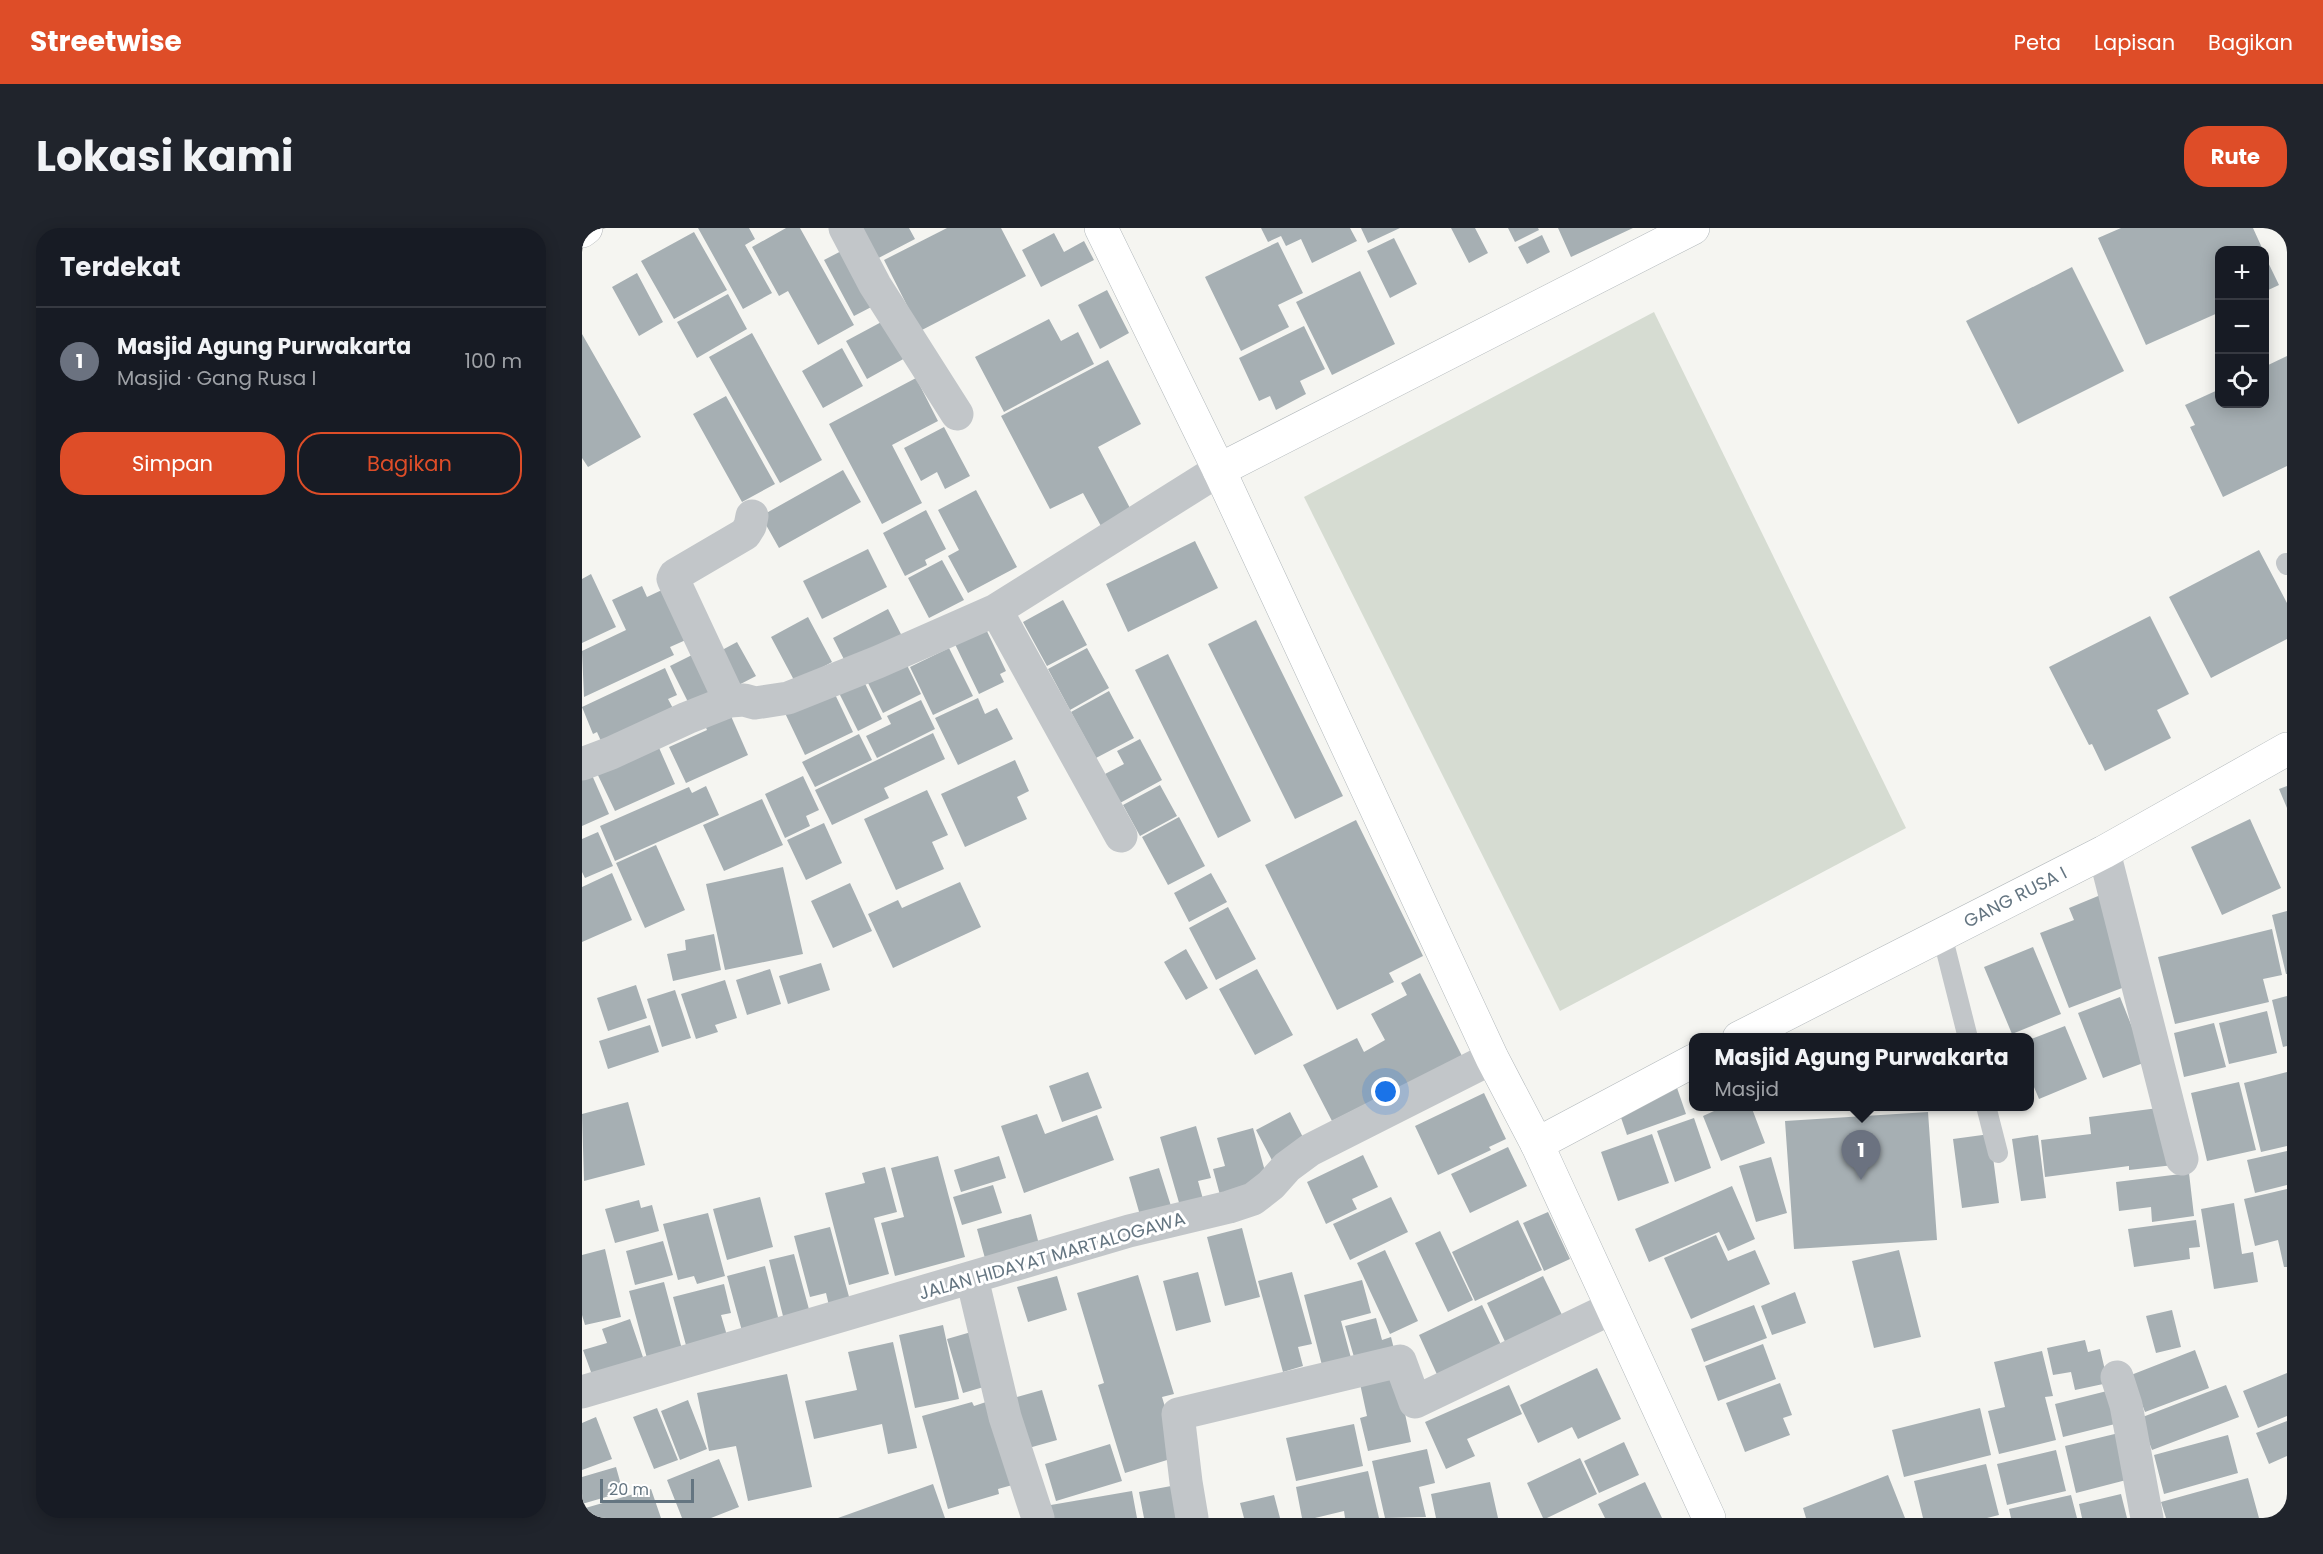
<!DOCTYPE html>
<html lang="id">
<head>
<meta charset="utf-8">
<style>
	body { margin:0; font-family:Poppins,sans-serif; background:#20242c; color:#f1f3f6 }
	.controls { position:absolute; right:18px; top:18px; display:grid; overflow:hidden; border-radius:12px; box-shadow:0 3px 15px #0003 }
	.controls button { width:54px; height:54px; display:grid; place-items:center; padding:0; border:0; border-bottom:2px solid #363941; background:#171b24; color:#f1f3f6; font:30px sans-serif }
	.scale { position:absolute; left:18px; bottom:15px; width:94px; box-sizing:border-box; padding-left:6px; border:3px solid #647581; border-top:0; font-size:16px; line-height:21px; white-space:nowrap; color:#647581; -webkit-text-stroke:4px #fff; paint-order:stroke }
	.you { position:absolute; left:804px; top:864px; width:21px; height:21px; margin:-15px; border:4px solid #fff; border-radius:50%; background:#1a73e8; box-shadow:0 0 0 9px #1a73e833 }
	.badge { display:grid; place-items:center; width:39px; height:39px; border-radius:50%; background:#de4d28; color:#fff; font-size:20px; font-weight:700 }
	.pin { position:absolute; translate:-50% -50px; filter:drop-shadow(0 2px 3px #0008) }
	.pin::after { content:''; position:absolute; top:32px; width:21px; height:18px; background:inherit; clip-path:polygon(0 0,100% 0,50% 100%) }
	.popup { position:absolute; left:1107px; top:805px; width:345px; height:78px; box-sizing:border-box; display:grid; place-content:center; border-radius:12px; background:#171b24; filter:drop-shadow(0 2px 4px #0005); font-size:20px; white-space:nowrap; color:#9ea1a6 }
	.popup b { font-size:22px; color:#f1f3f6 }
	.popup::after { content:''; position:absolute; left:50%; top:100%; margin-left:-12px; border:12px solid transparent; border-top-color:#171b24 }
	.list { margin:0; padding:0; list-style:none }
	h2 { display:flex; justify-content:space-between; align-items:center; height:78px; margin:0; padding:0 24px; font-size:26px }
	h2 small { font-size:20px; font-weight:400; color:#9ea1a6 }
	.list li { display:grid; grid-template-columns:39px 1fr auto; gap:18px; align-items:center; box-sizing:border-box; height:108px; padding:0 24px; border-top:2px solid #363941 }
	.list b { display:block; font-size:22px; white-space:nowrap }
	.list p { margin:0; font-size:20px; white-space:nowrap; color:#9ea1a6 }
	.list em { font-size:20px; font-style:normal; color:#9ea1a6 }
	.actions { display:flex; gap:12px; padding:18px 24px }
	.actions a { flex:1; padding:14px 0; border:2px solid #de4d28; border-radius:24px; text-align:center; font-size:21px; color:#de4d28 }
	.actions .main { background:#de4d28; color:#fff }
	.icon { flex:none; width:33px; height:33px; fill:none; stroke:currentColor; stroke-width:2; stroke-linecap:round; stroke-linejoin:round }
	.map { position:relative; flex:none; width:1705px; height:1290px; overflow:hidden; border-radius:24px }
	header { display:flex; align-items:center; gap:36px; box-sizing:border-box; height:84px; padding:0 30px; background:#de4d28; color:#fff }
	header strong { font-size:28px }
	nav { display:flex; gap:33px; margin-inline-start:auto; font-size:21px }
	.intro { display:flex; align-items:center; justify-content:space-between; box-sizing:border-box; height:144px; padding:0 36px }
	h1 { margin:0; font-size:42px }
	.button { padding:15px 27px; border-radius:24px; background:#de4d28; color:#fff; font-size:21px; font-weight:700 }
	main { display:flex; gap:36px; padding:0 36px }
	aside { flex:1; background:#171b24; border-radius:24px; box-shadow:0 3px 15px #0003 }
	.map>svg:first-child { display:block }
</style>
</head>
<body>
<header>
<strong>Streetwise</strong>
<nav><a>Peta</a><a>Lapisan</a><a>Bagikan</a></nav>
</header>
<div class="intro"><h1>Lokasi kami</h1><a class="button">Rute</a></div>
<main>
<aside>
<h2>Terdekat<small></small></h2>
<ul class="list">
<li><span class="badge" style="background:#6b7280">1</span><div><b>Masjid Agung Purwakarta</b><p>Masjid · Gang Rusa I</p></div><em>100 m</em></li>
</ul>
<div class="actions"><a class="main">Simpan</a><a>Bagikan</a></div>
</aside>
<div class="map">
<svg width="1705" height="1290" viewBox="0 0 1705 1290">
	<rect width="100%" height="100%" fill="#f5f5f1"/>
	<path fill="#d6dcd2" d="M1072,84L1324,600L978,783L722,269Z"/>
	<path fill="#a6afb3" d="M116,0H167L173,11L163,17L190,65L161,81Z
		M204,0H218L272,97L236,117L206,63L197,68L170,19Z
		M276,0H327L333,11L287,35Z
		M365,0H419L444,48L338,103L302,32Z
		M679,0H768L775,13L730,35L719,11L704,18L699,8L686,14Z
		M779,0H818L786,15Z
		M869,0H893L906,25L887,35Z
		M926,0H956L957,2L933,14Z
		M976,0H1051L989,29Z
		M1539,0H1671L1681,22H1638V84L1564,117L1516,10Z
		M112,4L145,62L92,91L59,33Z
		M472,5L482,24L502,13L512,32L459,59L440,22Z
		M960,7L968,24L945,36L936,19Z
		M812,10L835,56L808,70L785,23Z
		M696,14L721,65L696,77L707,99L659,123L623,49Z
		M267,19L297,75L272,88L242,32Z
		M1682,26L1697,57L1682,64Z
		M1490,39L1542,143L1436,196L1384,93Z
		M778,43L813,116L750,147L714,74Z
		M55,45L81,94L57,108L30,59Z
		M525,62L547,105L518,121L496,77Z
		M146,66L165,101L115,130L95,94Z
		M305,91L325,129L285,151L264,113Z
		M467,91L479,113L496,104L512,136L422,184L393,129Z
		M722,98L743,141L718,153L724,166L694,182L688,168L677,173L657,130Z
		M170,105L240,232L198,255L127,129Z
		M0,106L59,209L6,239L0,230Z
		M260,120L281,158L241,180L220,143Z
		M1705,128V238L1641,269L1608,199L1613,197L1603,177L1638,161V176H1682V139Z
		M526,132L559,196L516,219L549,282L519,298L501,265L468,281L419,188Z
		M334,150L356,193L310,217L340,275L300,296L247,196Z
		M144,168L193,256L160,274L111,186Z
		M362,199L388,248L363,261L355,244L339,253L322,220Z
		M261,242L279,274L197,320L179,288Z
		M394,262L435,339L386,365L366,328L377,322L356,282Z
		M344,282L364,321L343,332L345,337L323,348L301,305Z
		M613,313L636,360L546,404L524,356Z
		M286,321L305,359L240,391L221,353Z
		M1677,322L1705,375V411L1629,450L1587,369Z
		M360,332L382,372L347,390L326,350Z
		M9,346L34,399L0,415V351Z
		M60,358L65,369L82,361L106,411L88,419L92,427L2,469L0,423L44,402L30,372Z
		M481,372L505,417L465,438L441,394Z
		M306,381L323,414L268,443L251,410Z
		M1568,388L1607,466L1575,482L1589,510L1523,543L1510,516L1507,517L1467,439Z
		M226,389L250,434L213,454L189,409Z
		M674,392L761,568L713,591L626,416Z
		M402,397L424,443L418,446L422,454L397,466L371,412Z
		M155,414L174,448L147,462L129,428Z
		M367,420L391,468L351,487L328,439Z
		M505,420L527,460L488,482L466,441Z
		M118,423L137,461L107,476L88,438Z
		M586,426L669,593L636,610L553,442Z
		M324,435L339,466L301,485L285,453Z
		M83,440L95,467L86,471L94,486L22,520L15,504L11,506L0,479Z
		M278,445L300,491L276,503L253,457Z
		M250,460L271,504L223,527L202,483Z
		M527,463L552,510L514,530L489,484Z
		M396,470L403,486L415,480L431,511L376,537L353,490Z
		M339,472L353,501L295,530L284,508L309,496L305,488Z
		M145,479L166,527L104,555L87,519L125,502L120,490Z
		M351,505L363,531L302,560L307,570L250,597L233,562Z
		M277,506L290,532L233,559L220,534Z
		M558,511L580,552L538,575L523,546L542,536L535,523Z
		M74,513L93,556L33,583L13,541Z
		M433,532L447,563L435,569L445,591L383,619L359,566Z
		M6,538L27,586L0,598V541Z
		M221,548L237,582L224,588L228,598L203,610L183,566Z
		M578,557L595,588L558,608L541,577Z
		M124,558L137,587L33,633L18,598L107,559L110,565Z
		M1705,558V580L1697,561Z
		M345,562L366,607L350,614L362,641L314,662L282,591Z
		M180,571L201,617L142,643L121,597Z
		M597,589L623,638L586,657L560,609Z
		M1668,591L1699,660L1640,687L1609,619Z
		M774,592L841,728L807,745L812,754L755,782L683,637Z
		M242,595L260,635L224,652L205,612Z
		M16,604L31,638L3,650L0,644V611Z
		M74,617L103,682L63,700L34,635Z
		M201,639L221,726L143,742L124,656Z
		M30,645L50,692L0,714V659Z
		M629,645L645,674L607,694L592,665Z
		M378,654L399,699L311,740L286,686L316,672L320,680Z
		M268,655L290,703L251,720L229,673Z
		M1521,666L1548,757L1487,780L1458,705L1492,692L1487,680Z
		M646,679L674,731L634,752L607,700Z
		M1705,683V746H1704L1690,687Z
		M1690,701L1700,747L1681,751L1687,774L1593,796L1576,729Z
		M132,706L139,742L91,753L85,726L104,722L103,712Z
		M1451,719L1479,786L1430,806L1402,739Z
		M604,721L626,760L604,772L582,734Z
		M239,735L248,762L206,776L197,748Z
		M188,741L199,776L165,787L154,752Z
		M675,741L711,807L673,827L637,761Z
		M838,745L880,828L750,893L721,837L775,810L782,824L803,812L789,786L825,767L819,755Z
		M143,752L155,790L133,797L136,804L114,811L99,766Z
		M54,757L65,790L26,803L15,770Z
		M93,762L109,810L80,819L65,771Z
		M1705,768V818L1701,819L1690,772Z
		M1538,769L1564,834L1521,850L1496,785Z
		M1685,783L1695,825L1647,836L1637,795Z
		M1632,795L1644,839L1602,849L1592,805Z
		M68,797L77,824L26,841L17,813Z
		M1483,798L1505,851L1457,871L1447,847V812Z
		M506,844L520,880L480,894L467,858Z
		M1705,844V918L1679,924L1662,855Z
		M1093,854L1104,886L1045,907L1034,875Z
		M1657,854L1674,922L1625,933L1609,865Z
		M902,865L924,911L907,919L909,922L856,947L833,898Z
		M46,874L63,937L2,953L0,886Z
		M1143,878H1169L1183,915L1139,933L1121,888Z
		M1584,879L1592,937L1547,942V938L1463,949L1459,912L1509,906L1507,889Z
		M708,884L726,919L692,936L674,902Z
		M1346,884L1355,1012L1212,1021L1203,893Z
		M455,886L463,906L515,887L532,932L442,965L419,898Z
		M1112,890L1129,940L1093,954L1075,903Z
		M614,898L629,950L616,953L621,971L598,978L578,909Z
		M671,900L686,954L638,967L631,941L643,938L635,910Z
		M1070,906L1087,955L1036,973L1019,924Z
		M1408,906L1417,975L1380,980L1371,911Z
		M1456,907L1464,970L1439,973L1430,911Z
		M926,919L945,958L888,985L869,946Z
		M1705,923V957L1673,965L1665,932Z
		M781,927L796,959L770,971L775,981L744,996L725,954Z
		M356,928L383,1029L313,1048L299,995L322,989L309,940Z
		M417,928L424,950L379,964L372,942Z
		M1189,929L1205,985L1174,994L1157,938Z
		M303,939L315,984L292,990L307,1046L267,1057L243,965L283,955L280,945Z
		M577,940L589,978L558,987L547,949Z
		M1607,945L1612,988L1570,994L1569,979L1537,983L1534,954Z
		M411,957L420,985L380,997L371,969Z
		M1150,958L1173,1011L1146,1023L1137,1004L1067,1034L1053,1001Z
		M1705,961V1039H1702L1696,1012L1673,1018L1662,971Z
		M178,969L191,1019L145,1032L131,981Z
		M809,969L826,1004L768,1032L751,996Z
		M57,972L59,980L70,977L77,1003L33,1015L23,981Z
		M1652,975L1660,1026L1671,1024L1676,1054L1632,1061L1619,981Z
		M966,984L988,1031L962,1043L941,995Z
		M126,985L143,1048L115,1056L112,1048L96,1052L81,996Z
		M449,986L458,1020L404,1034L395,1001Z
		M936,992L960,1042L893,1073L870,1024Z
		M1614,992L1618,1019L1607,1020L1608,1031L1552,1039L1546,1001Z
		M248,999L269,1076L248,1082L244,1065L228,1069L212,1008Z
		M660,1000L678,1069L643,1078L625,1009Z
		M858,1003L891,1072L866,1084L833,1015Z
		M1134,1007L1146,1033L1173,1022L1188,1056L1109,1091L1082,1030Z
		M81,1013L91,1047L53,1057L44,1023Z
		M23,1021L39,1089L3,1097L0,1087V1027Z
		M803,1022L836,1093L808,1106L775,1035Z
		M1317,1022L1339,1109L1292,1120L1270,1033Z
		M212,1026L228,1085L202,1092L187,1032Z
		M183,1038L197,1093L160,1103L145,1048Z
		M616,1044L629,1094L594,1103L581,1053Z
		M710,1044L730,1116L716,1119L721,1138L701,1144L676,1053Z
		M556,1047L592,1166L580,1169L598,1228L543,1245L516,1157L522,1155L495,1065Z
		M475,1048L485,1082L446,1094L435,1059Z
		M961,1048L983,1093L926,1120L905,1075Z
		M780,1052L789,1085L759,1093L772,1141L743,1149L722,1067Z
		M82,1054L101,1125L66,1134L47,1063Z
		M142,1056L149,1085L139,1087L146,1111L105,1121L91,1069Z
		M1213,1064L1224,1095L1190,1107L1179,1078Z
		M900,1077L922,1123L858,1153L837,1107Z
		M1172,1077L1185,1110L1122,1134L1109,1101Z
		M1590,1082L1599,1119L1574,1125L1564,1088Z
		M794,1090L800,1112L809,1109L813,1125L774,1136L763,1098Z
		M48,1091L64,1138L13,1155L1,1122L25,1115L20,1101Z
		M361,1097L377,1171L333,1180L317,1107Z
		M396,1102L412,1156L381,1165L365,1111Z
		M1503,1112L1506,1124L1518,1121L1526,1155L1493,1162L1489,1144L1471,1147L1465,1120Z
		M311,1114L335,1220L306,1226L300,1196L232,1211L223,1173L275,1162L266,1124Z
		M1181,1116L1194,1151L1136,1173L1123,1138Z
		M1613,1122L1627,1160L1563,1184L1549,1147Z
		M1460,1123L1471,1168L1463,1169L1474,1212L1417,1226L1406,1183L1423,1179L1412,1134Z
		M1015,1140L1039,1191L996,1211L990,1199L956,1215L938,1177Z
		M814,1143L829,1214L786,1223L778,1190L785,1188L777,1151Z
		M1705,1145V1188L1676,1200L1661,1163Z
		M205,1146L230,1259L166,1273L154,1218L127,1223L115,1165Z
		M1198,1155L1210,1187L1201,1190L1208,1207L1163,1224L1144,1175Z
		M927,1157L940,1186L885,1211L893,1228L864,1241L843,1194Z
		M1644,1157L1657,1189L1570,1222L1558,1190Z
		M460,1162L475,1212L436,1223L421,1173Z
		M1525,1163L1533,1196L1481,1209L1473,1176Z
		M106,1172L125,1221L98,1232L79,1183Z
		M410,1172L434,1256L416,1261L417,1266L366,1281L340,1188L390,1174L392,1178Z
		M75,1180L96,1232L72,1241L51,1189Z
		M1398,1180L1409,1227L1322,1249L1310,1202Z
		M14,1189L30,1231L0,1242V1195Z
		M1705,1193V1228L1687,1236L1674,1205Z
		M772,1196L781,1238L714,1253L704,1210Z
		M1541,1204L1552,1250L1494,1265L1483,1218Z
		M1646,1207L1656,1245L1582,1266L1572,1227Z
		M1042,1214L1057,1247L1017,1265L1002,1233Z
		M528,1216L540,1253L474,1273L463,1236Z
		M845,1221L853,1255L837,1259L844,1289L803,1290L790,1233Z
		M1474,1222L1484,1263L1425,1277L1415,1236Z
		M998,1230L1015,1266L965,1290H961L945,1255Z
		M137,1231L157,1279L129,1290H100L85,1252Z
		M1404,1236L1417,1287L1405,1290H1341L1332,1253Z
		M34,1239L41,1264L0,1276V1249Z
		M786,1243L797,1290H763L762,1283L733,1290H720L714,1259Z
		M1306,1247L1323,1290H1224L1221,1280Z
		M1666,1250L1677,1290H1584L1579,1274Z
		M908,1254L916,1290H854L849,1266Z
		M1063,1254L1080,1290H1023L1016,1276Z
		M351,1256L363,1290H256Z
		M600,1256L606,1290H562L557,1264Z
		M69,1261L79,1290H0V1281Z
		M550,1263L555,1290H465L463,1278Z
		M1539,1266L1545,1290H1500L1497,1276Z
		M692,1267L698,1290H662L658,1275Z
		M1489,1267L1495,1290H1429L1427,1281Z"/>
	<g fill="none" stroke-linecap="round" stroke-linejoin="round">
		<defs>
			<g id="secondary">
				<path d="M519,0L637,242L910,830L955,916L1127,1290"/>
				<path d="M637,242L1111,0"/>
				<path id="s1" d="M1157,810L1522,624L1705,521"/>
				<path d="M955,916L1111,833"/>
			</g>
			<path id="highway" d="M0,3L4,0"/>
		</defs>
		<use href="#secondary" stroke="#b2b8bb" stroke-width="34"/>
		<use href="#highway" stroke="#b5b8bb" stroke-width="34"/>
		<path stroke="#c2c6c9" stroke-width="20" d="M1704,335L1705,337
			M1360,707L1386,810
			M1404,878L1416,925"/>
		<path stroke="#c2c6c9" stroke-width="33" d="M263,0L293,57L375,186
			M414,382L539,608
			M148,473L91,351L93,347L163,306L168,298L170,288
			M0,536L29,525L105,490L148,473L162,472L173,475L206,470L296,434L414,382L637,242
			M1522,624L1600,931
			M390,1050L423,1189L456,1290
			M1535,1149L1544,1177L1565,1290
			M0,1164L547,1003L647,979L671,971L689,957L705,939L728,922L910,830
			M610,1290L604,1254L596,1186L818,1133L833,1174L1030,1080"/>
		<use href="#secondary" stroke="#fff" stroke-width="33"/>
		<use href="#highway" stroke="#fff" stroke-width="33"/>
	</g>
	<g text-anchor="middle" stroke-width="6" stroke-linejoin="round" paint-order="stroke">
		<g font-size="18" fill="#647581" stroke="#fff">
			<text dy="6" stroke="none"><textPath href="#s1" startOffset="310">GANG RUSA I</textPath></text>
			<text transform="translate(470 1028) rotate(-16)" y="6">JALAN HIDAYAT MARTALOGAWA</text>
		</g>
	</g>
</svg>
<div class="controls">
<button>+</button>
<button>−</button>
<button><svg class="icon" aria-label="locate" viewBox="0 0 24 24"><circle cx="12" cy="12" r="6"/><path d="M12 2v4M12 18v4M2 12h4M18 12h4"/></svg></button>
</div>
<div class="scale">20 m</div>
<div class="you"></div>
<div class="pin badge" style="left:1279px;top:952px;background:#6b7280">1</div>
<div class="popup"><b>Masjid Agung Purwakarta</b>Masjid</div>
</div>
</main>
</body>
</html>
